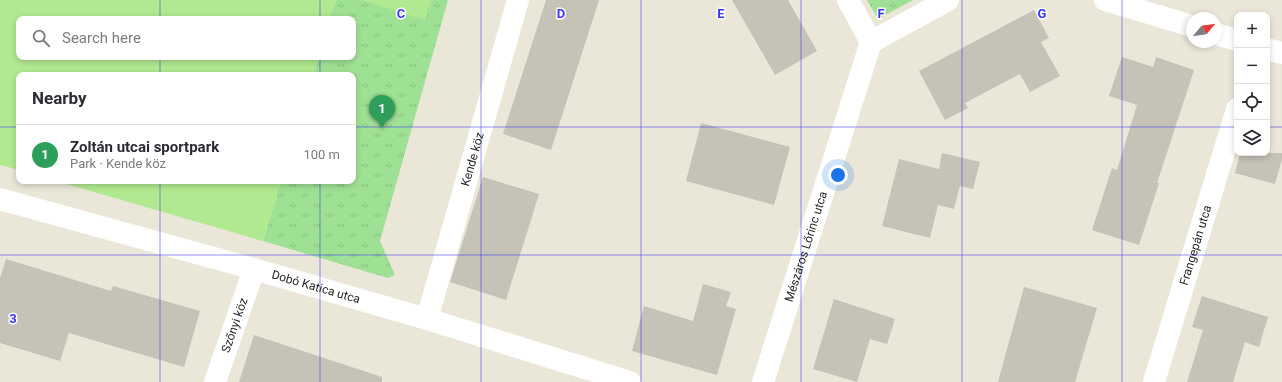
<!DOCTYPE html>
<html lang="en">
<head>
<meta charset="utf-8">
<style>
	body { margin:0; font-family:Roboto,sans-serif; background:#f7f7f7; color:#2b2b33 }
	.controls { position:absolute; right:12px; top:12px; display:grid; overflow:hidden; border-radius:8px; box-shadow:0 2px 6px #0003 }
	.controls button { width:36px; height:36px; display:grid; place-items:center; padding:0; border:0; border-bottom:1px solid #e1e1e2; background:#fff; color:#2b2b33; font:20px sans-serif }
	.compass { position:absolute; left:1186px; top:12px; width:36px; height:36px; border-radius:50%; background:#fff; box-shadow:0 2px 6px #0003; rotate:61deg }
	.you { position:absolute; left:838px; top:175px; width:14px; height:14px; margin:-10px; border:3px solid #fff; border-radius:50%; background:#1a73e8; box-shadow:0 0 0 6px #1a73e833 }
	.badge { display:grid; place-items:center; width:26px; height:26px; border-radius:50%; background:#b45309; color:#fff; font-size:13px; font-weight:700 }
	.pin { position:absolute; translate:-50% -33px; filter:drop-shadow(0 1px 2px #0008) }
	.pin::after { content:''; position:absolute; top:21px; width:14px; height:12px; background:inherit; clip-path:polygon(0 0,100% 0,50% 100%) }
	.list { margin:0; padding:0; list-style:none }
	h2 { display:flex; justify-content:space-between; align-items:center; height:52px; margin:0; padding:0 16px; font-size:17px }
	h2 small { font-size:13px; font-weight:400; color:#7c7c81 }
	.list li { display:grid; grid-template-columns:26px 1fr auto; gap:12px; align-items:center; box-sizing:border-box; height:60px; padding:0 16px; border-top:1px solid #e1e1e2 }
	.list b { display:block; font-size:15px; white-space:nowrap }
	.list p { margin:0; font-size:13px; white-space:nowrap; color:#7c7c81 }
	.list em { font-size:13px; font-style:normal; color:#7c7c81 }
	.icon { flex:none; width:22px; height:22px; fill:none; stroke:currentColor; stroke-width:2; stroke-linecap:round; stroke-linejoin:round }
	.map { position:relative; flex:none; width:1282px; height:382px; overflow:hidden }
	.search { position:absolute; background:#fff; box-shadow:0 2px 6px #0003; left:16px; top:16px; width:340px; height:44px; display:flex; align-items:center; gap:10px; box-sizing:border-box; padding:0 14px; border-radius:8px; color:#7c7c81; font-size:15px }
	.panel { position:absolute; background:#fff; box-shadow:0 2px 6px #0003; left:16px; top:72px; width:340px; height:112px; border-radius:8px }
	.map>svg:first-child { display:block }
</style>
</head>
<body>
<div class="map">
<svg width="1282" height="382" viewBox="0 0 1282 382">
	<defs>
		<pattern id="grass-tufts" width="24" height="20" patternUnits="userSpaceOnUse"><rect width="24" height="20" fill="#9fe194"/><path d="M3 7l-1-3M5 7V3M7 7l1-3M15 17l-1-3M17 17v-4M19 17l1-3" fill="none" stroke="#89c180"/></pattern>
	</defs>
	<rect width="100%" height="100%" fill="#eae6d8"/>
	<path fill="url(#grass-tufts)" d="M336,0H448L380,241L395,275L388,278L263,241L281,181H353V75H313L319,57H353V19H330Z
		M867,0H913L878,19Z"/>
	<path fill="#b1e990" d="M0,0H336L330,19H19V57H319L313,75H19V170L0,165Z
		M361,0H431L425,20Z
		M56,181H281L263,241Z"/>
	<path fill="#c5c2b8" d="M546,0H599L551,150L503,134Z
		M732,0H788L817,51L775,75Z
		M1034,10L1049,38L1041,42L1060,76L1030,92L1020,74L965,103L968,108L945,120L919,71Z
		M1122,57L1153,67L1156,57L1194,70L1157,183H1159L1139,245L1092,230L1112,168L1117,170L1137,105L1109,96Z
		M701,123L790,147L774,205L686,181Z
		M942,153L980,162L973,189L960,186L954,209L938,205L930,238L882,226L899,159L939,169Z
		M1240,153H1282V159L1275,184L1235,173Z
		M483,177L539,194L506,300L450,282Z
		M6,259L111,291L113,286L200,311L184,367L69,333L60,361L0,343V278Z
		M703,284L731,292L726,306L736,309L717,375L632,351L644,306L693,321Z
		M1024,287L1097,308L1075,382H998Z
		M1202,296L1268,317L1259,347L1245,342L1233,382H1187L1203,330L1192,327Z
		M834,299L895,319L887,344L870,339L857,382L813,369Z
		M254,335L382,377V382H239Z"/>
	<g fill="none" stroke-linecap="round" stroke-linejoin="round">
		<g stroke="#fff" stroke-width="22">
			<path d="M848,0L871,42L948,0"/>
			<path d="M1105,0L1192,26"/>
			<path d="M1216,34L1237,40"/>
			<path d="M1267,49L1282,53"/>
			<path id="s1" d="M0,199L254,269L427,319L630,382"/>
			<path id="s2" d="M427,319L518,0"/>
			<path id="s3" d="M215,382L254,269"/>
			<path id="s4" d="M763,382L871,42"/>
			<path id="s5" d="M1154,382L1237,109"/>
		</g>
	</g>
	<path fill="none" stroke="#3a37f8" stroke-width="1" stroke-opacity="0.55" d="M160,0V19M320,0V19M481,0V382M641,0V382M801,0V382M962,0V382M1122,0V382M160,57V75M320,57V75M0,127H19M353,127H1237M1267,127H1282M160,181V382M320,181V382M0,255H1282"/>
	<g text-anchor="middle" stroke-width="3" stroke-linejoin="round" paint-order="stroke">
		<g font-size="12" fill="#272727" stroke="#fff">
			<text dy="4" stroke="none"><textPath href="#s2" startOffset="166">Kende köz</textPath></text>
			<text dy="4" stroke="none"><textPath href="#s5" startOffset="143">Frangepán utca</textPath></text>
			<text dy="4" stroke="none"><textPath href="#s4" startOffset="142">Mészáros Lőrinc utca</textPath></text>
			<text dy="4" stroke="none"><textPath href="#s1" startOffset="328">Dobó Katica utca</textPath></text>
			<text dy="4" stroke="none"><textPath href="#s3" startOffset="60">Szőnyi köz</textPath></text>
		</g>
	</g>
	<g font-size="13" text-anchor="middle" font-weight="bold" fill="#3a37f8" stroke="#fff" stroke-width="3" stroke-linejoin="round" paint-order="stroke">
		<text x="401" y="18">C</text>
		<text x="561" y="18">D</text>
		<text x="721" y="18">E</text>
		<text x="881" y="18">F</text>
		<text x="1042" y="18">G</text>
		<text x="13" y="323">3</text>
	</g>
</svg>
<div class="controls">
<button>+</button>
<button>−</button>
<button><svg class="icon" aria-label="locate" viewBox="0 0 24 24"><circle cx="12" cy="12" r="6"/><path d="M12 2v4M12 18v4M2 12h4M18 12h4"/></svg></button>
<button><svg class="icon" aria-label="layers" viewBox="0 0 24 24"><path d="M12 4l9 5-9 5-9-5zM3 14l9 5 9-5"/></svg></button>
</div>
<svg class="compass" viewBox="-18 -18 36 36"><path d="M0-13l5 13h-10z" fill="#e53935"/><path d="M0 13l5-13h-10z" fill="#7c7c81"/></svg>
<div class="you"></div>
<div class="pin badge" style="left:382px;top:128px;background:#2e9e5b">1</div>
<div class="search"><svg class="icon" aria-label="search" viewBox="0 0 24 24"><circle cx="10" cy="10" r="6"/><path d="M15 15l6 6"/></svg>Search here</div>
<section class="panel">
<h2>Nearby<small></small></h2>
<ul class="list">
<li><span class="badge" style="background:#2e9e5b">1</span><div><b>Zoltán utcai sportpark</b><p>Park · Kende köz</p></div><em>100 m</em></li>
</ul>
</section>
</div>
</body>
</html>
